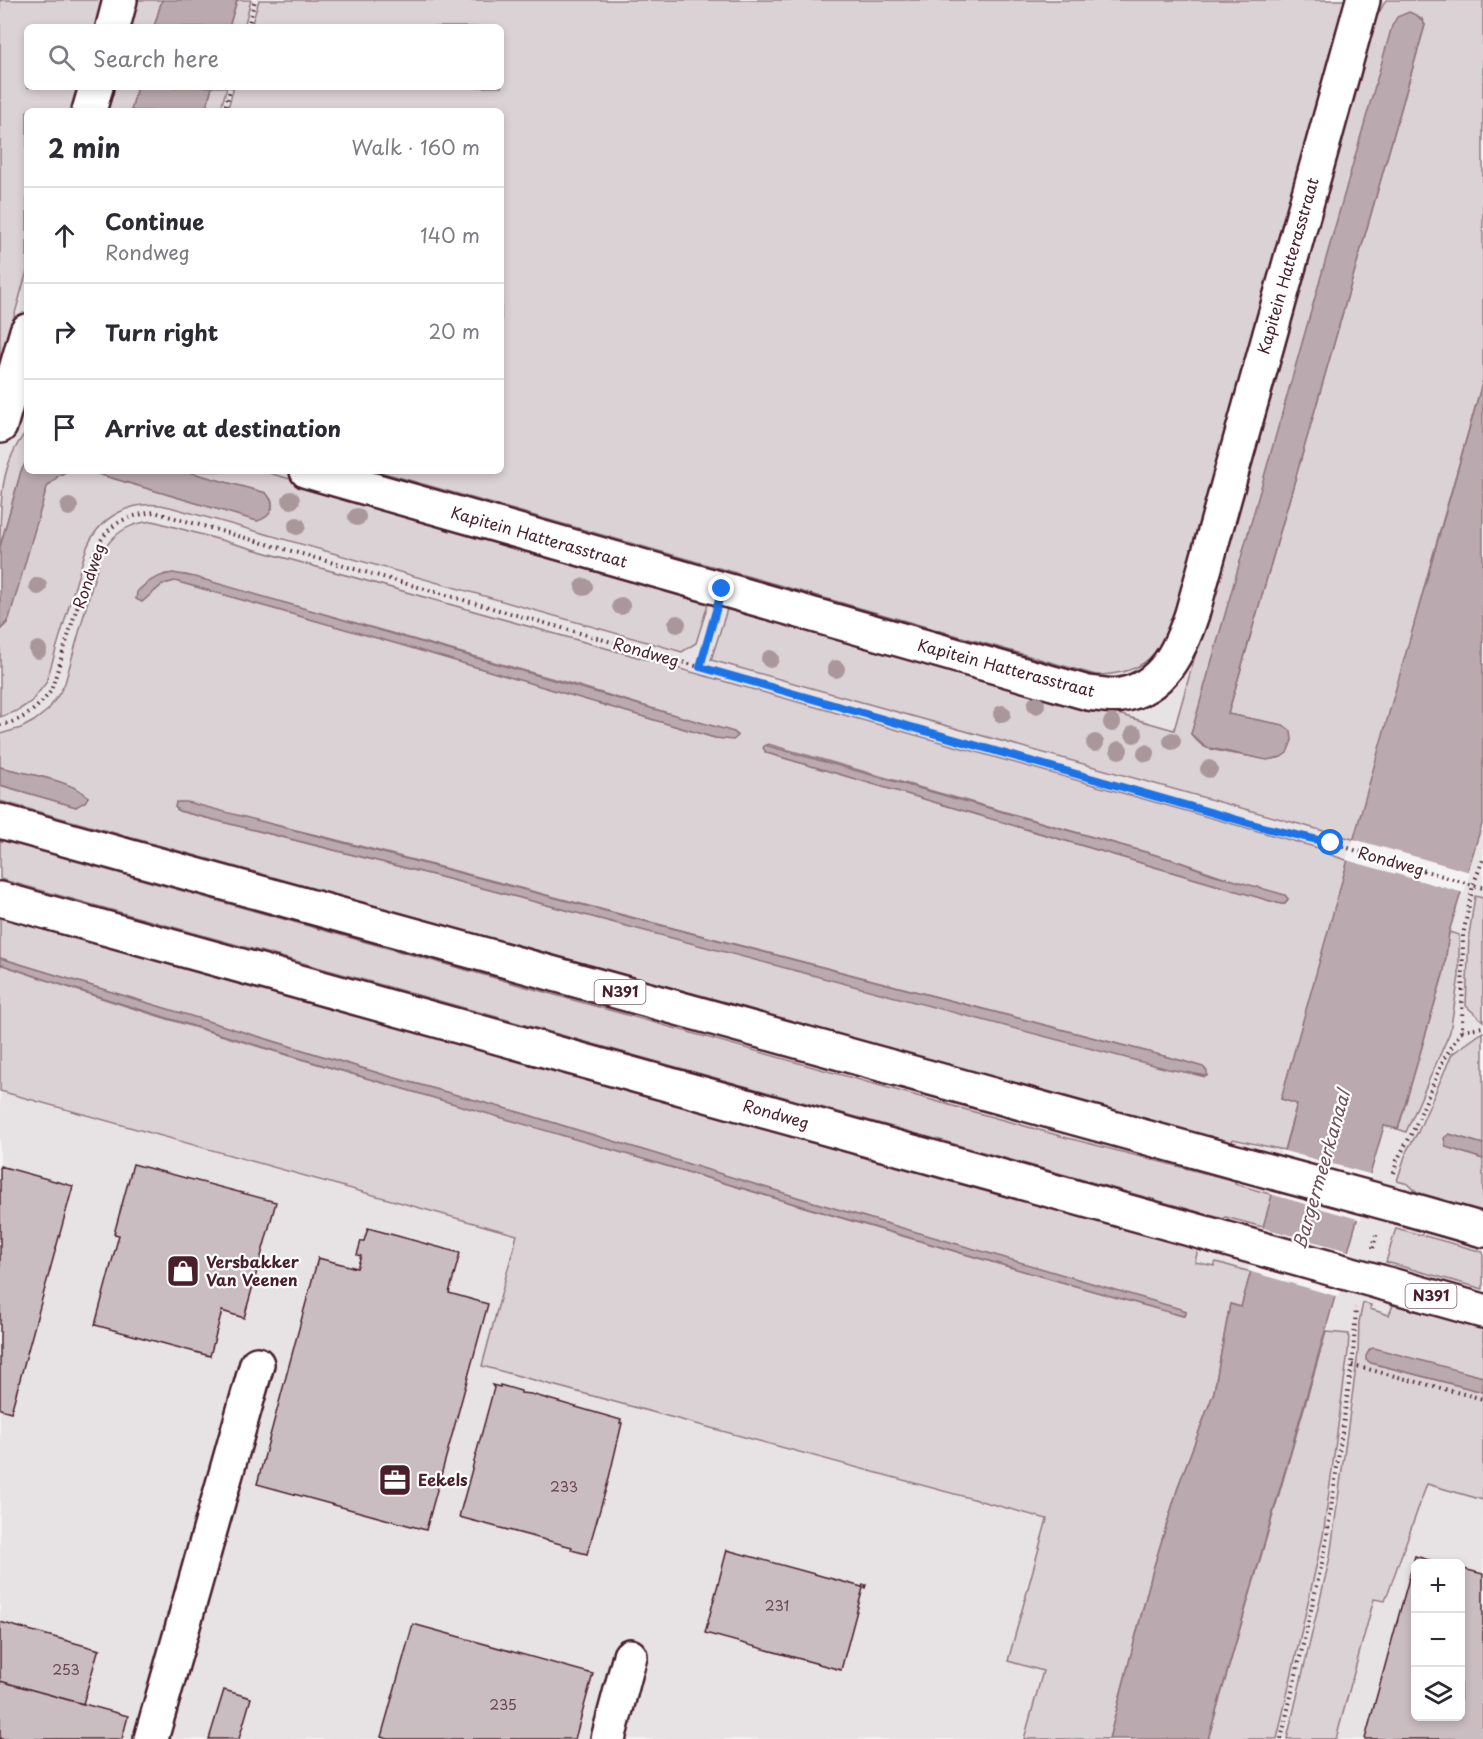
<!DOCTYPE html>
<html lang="en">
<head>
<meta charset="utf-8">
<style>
	body { margin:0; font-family:"Playpen Sans",sans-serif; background:#f2f2f3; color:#2b2b33 }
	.controls { position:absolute; right:18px; bottom:18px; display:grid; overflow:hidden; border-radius:9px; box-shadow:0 3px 9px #0003 }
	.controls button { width:54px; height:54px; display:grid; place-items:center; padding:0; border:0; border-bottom:2px solid #e1e1e2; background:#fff; color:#2b2b33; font:30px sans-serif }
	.stop { position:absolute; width:18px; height:18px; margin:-14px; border:4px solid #1a73e8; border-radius:50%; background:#fff }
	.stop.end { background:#1a73e8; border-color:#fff; box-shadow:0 2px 6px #0008 }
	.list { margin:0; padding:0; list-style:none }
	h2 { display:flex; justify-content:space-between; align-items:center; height:78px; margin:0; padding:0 24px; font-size:26px }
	h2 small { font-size:20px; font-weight:400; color:#7c7c81 }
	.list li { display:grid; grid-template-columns:39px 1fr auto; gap:18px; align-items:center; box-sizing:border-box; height:96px; padding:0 24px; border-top:2px solid #e1e1e2 }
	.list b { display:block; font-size:22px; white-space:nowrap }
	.list p { margin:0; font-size:20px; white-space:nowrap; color:#7c7c81 }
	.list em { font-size:20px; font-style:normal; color:#7c7c81 }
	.icon { flex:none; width:33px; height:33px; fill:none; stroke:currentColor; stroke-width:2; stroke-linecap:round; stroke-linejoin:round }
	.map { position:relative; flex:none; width:1483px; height:1739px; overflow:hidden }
	.search { position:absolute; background:#fff; box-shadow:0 3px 9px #0003; left:24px; top:24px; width:480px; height:66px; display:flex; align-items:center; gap:15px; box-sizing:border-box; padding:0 21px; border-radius:9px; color:#7c7c81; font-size:22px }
	.panel { position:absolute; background:#fff; box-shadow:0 3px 9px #0003; left:24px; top:108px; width:480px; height:366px; border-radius:9px }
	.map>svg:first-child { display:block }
</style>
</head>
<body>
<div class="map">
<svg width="1483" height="1739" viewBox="0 0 1483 1739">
	<rect width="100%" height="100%" fill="#f4f2f2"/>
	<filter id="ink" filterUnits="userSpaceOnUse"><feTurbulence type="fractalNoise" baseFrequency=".0167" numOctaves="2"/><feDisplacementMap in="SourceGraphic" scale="12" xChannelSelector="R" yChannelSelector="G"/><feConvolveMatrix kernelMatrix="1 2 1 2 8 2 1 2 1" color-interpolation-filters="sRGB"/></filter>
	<g filter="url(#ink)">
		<path fill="#e7e2e3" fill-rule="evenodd" d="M0,0H1483V1325L1429,1480L1483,1496V1739H0ZM27,27H501V87H27ZM27,111H501V471H27ZM1416,1564H1460V1716H1416Z"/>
		<path fill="#dbd2d5" stroke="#927880" stroke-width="1.5" fill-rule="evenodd" d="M0,0H104L96,27H27V87H79L72,111H27V271L0,366Z
			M135,0H162L154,27H127Z
			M237,0H251L244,27H229Z
			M259,0H1345L1292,198L1171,624C1155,662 1137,674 1096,675L377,471H501V111H227L234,87H501V27H251Z
			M1386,0H1483V380L1433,555L1356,840L711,660L729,603L1174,730L1375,20ZM1422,19L1425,25L1228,714L1283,725L1292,740C1290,747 1285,755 1278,758C1269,761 1214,751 1205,747C1199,744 1195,739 1191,734Z
			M110,87H137L131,111H103Z
			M212,87H227L220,111H205Z
			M27,431V461L21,471L0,547C0,505 0,462 27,431Z
			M67,471H88L257,521L272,509V501L266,493L185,471H262L710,598L696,643L682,652L170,507C133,498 97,516 85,553L46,683L31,702L17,711L0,717V630L7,623L47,487L58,476Z
			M153,521L1329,851L1328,854L1349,861L1281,1099L1297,1103L1284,1150L1233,1139L1231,1144L0,801V785L76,807L88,797C70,779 25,774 0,767V734L21,728L34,721L48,710L59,694L65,683L100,557C111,534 128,523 153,521ZM165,574L186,575L572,684L737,734L715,738L334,625L175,581L163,584L151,594L142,588ZM768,744L1177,861L1288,899L1285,904H1281L767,753L765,752ZM180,802L329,838L1183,1061L1204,1068L1205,1077L437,876L179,811L175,807Z
			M0,840L1064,1137L1235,1181V1184L1273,1195L1263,1227L1225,1217L1224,1219L0,879Z
			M1475,896L1483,898V1021L1466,1006L1469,935Z
			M0,917L1198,1249L1195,1262L1214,1266L1216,1262L1251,1272L1241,1307L1230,1304L1214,1392L1179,1484L1154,1566L1109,1739H1024L1043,1671L1008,1661L1047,1519L482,1366L517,1235L0,1091V964C174,1025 351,1073 528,1125C746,1189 963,1256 1183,1316H1185L1186,1311L813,1202L525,1114L388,1076L0,958Z
			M1449,932L1459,935V976L1450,1032L1406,1132L1398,1129L1444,971Z
			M1483,1032V1144L1449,1134L1446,1147L1483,1159V1214L1422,1196L1408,1184L1397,1181L1407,1150L1418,1132L1452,1054Z
			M1396,1228L1483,1252V1289L1386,1262Z
			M1363,1303L1371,1305L1370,1309L1389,1315L1393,1305L1483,1329V1377L1370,1349L1371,1363L1483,1392V1500L1427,1484L1385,1601L1374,1599L1336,1739H1287L1330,1557L1358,1353L1359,1322Z
			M1326,1332L1349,1334L1348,1352L1323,1536L1277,1739H1208Z"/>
		<path fill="#baa9ae" stroke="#8d727a" stroke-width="1.5" d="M162,0H237L229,27H154Z
			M1409,12L1418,16L1425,25L1228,714L1283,725L1291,731L1292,740L1287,753L1281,757L1267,760L1205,747L1191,734L1392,26L1397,17Z
			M137,87H212L205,111H131Z
			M1483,380V821L1449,932L1444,971L1398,1129L1384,1126L1208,1739H1109L1154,1566L1179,1484L1214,1392L1230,1304L1241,1307L1297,1104L1281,1099C1349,860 1414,619 1483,380Z
			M27,461V471H67L58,476L47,487L9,619L0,630V547L21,471Z
			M88,471H185L266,493C277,505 272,517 257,521Z
			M173,573L195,577L734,732L738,736L733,740L715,738L405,646L175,581L163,584L142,602L136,599L137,592C146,582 159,575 173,573Z
			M765,745L1177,861L1212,874L1285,895L1288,899L1285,904H1281L767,753L763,748Z
			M0,767C23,773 74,781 88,797L85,802L76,807L0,785Z
			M176,802H187L1183,1061L1203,1067L1207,1071V1076L1168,1069L437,876L179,811L175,807Z
			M0,958L388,1076L525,1114L813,1202L1184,1310L1186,1311V1314L1183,1316C996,1265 811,1208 626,1154C434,1098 243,1043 53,982L0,964Z
			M1449,1134L1483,1144V1159L1446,1147L1444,1138Z
			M1374,1348L1483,1377V1392L1371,1363L1366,1360V1356L1370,1349Z"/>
		<path fill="#f4f2f2" d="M1353,839L1470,872L1464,893L1346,860Z
			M1281,1150L1373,1175L1361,1220L1270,1194Z
			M1260,1227L1352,1252L1339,1297L1248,1271Z"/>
		<path fill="#cabdc1" stroke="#4a1f2b" stroke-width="1.5" d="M133,1164L276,1202L244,1318L222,1311L210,1356L95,1325L119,1235L114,1234Z
			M0,1166L73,1186L11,1412L0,1409Z
			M368,1228L460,1253L449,1293L488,1304L426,1530L257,1484L318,1258L357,1268L361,1256L357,1255L361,1241H364Z
			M492,1385L500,1387V1385L521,1391V1393L531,1394L621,1420L620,1423H622L608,1482L587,1554L571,1550L572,1547L459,1517L494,1388Z
			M727,1550L862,1587L863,1585H866L865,1588H863L841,1670L705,1633Z
			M1415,1556L1443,1564H1416V1716H1460V1568L1483,1574V1739H1365Z
			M0,1622L100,1650L98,1651L83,1704L0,1681Z
			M413,1624L593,1674L575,1739H388L381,1737Z
			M0,1681L128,1716L122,1739H0Z
			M224,1690L251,1698L239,1739H209Z"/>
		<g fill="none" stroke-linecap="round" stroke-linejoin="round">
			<defs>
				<path id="minor" d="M113,27L120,0
					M89,111L96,87
					M0,426L27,331
					M307,471L1088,693C1099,694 1111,697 1121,695C1163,688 1180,650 1192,614L1363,0
					M151,1739L257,1364
					M608,1739L630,1656"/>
				<path id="major" d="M0,821L1239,1163
					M0,899L1219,1237
					M1402,1207L1483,1230
					M1380,1282L1483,1311"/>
			</defs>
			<use href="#minor" stroke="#4a1f2b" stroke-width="38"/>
			<use href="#major" stroke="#4a1f2b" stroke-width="38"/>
			<path stroke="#4a1f2b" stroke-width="4" stroke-dasharray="1.5 4.5" stroke-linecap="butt" d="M248,27L255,0
				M224,111L231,87
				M700,667L714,618
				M0,725C23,721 37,709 51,691L93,556C106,525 121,517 154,512L1266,828L1331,843
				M1462,1030L1483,1027
				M1394,1173L1397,1160L1413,1131L1444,1059L1462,1030L1463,935L1473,885L1483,860
				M1373,1248L1377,1232
				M1352,1365L1483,1399
				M1281,1739L1325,1550L1353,1356L1356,1308"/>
			<use href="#minor" stroke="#fff" stroke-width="33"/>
			<use href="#major" stroke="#fff" stroke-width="33"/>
			<defs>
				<path id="major-bridge" d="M1239,1163L1402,1207
					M1219,1237L1380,1282"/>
			</defs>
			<use href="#major-bridge" stroke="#4a1f2b" stroke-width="38" stroke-linecap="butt"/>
			<path stroke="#4a1f2b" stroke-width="4" stroke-dasharray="1.5 4.5" stroke-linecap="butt" d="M1331,843L1483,888"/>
			<use href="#major-bridge" stroke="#fff" stroke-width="33"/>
		</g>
		<g fill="#aa979c">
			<circle cx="291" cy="500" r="9"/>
			<circle cx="69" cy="507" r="9"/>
			<circle cx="357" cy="517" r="9"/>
			<circle cx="297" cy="526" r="9"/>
			<circle cx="38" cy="586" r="9"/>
			<circle cx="584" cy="587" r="9"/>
			<circle cx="621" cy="606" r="9"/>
			<circle cx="677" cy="624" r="9"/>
			<circle cx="38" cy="650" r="9"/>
			<circle cx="770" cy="659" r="9"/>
			<circle cx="836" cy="669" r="9"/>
			<circle cx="1036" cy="705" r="9"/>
			<circle cx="1002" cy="714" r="9"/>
			<circle cx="1112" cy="723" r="9"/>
			<circle cx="1134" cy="734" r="9"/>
			<circle cx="1172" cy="741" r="9"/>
			<circle cx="1095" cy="743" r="9"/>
			<circle cx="1119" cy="750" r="9"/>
			<circle cx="1146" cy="753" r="9"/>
			<circle cx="1209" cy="769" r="9"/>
		</g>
	</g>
	<g fill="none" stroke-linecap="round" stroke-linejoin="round" filter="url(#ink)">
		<path stroke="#1a73e8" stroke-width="8" d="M722,589L700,667L1266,828L1331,843"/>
	</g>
	<defs>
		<symbol id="shop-square" viewBox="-11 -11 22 22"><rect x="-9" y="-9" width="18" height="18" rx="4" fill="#4a1f2b" stroke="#fff"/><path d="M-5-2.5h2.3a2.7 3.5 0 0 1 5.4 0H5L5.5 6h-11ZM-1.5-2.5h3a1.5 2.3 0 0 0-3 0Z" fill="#fff"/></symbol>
		<symbol id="office-square" viewBox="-11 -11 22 22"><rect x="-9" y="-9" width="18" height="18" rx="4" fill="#4a1f2b" stroke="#fff"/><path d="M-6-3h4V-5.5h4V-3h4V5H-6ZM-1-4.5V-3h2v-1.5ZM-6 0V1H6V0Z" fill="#fff"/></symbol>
	</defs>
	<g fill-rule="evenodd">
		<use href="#shop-square" x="164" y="1252" width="38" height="38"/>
		<use href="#office-square" x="376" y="1461" width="38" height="38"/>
	</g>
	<g text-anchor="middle" stroke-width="4.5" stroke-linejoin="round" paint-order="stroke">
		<g font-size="14" fill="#6a4650">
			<text x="564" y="1492">233</text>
			<text x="777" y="1611">231</text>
			<text x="66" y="1675">253</text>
			<text x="503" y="1710">235</text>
		</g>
		<g fill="#fff" stroke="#80626b" stroke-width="1.5">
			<rect x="594.5" y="980" width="51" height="24" rx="4.5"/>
			<rect x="1405.5" y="1284" width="51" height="24" rx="4.5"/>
		</g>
		<g font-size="15" font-weight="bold" fill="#4a1f2b">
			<text x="620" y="997">N391</text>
			<text x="1431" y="1301">N391</text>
		</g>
		<g font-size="16" fill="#4a1f2b" stroke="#fff">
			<text transform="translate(1288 266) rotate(-74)" y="6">Kapitein Hatterasstraat</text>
			<text transform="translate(539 537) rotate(16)" y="6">Kapitein Hatterasstraat</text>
			<text transform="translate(89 576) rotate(-71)" y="6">Rondweg</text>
			<text transform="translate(646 652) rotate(16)" y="6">Rondweg</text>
			<text transform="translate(1006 668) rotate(15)" y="6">Kapitein Hatterasstraat</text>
			<text transform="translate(1391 861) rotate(16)" y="6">Rondweg</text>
			<text transform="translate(776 1114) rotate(16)" y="6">Rondweg</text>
		</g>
		<g font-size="16" font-weight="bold" fill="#4a1f2b" stroke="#fff" text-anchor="start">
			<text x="206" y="1268">Versbakker<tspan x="206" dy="18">Van Veenen</tspan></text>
			<text x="418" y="1486">Eekels</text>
		</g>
		<g font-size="18" font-style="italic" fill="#714f59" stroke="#fff">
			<text transform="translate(1322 1170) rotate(-74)" y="6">Bargermeerkanaal</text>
		</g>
	</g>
</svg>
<div class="controls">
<button>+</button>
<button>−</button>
<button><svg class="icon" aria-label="layers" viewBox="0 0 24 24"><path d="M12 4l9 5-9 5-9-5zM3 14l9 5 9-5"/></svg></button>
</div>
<div class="stop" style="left:1331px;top:843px"></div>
<div class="stop end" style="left:722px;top:589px"></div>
<div class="search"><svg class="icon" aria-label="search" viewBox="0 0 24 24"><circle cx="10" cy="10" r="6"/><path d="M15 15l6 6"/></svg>Search here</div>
<section class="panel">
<h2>2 min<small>Walk · 160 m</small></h2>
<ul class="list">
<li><svg class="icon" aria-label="ahead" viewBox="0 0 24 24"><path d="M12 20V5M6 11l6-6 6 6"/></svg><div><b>Continue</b><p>Rondweg</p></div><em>140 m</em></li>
<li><svg class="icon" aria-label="right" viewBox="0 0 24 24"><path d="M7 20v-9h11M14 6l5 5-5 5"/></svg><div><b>Turn right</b></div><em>20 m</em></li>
<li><svg class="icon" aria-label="arrive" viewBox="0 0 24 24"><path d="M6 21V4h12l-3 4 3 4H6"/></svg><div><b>Arrive at destination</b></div></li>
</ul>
</section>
</div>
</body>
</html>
